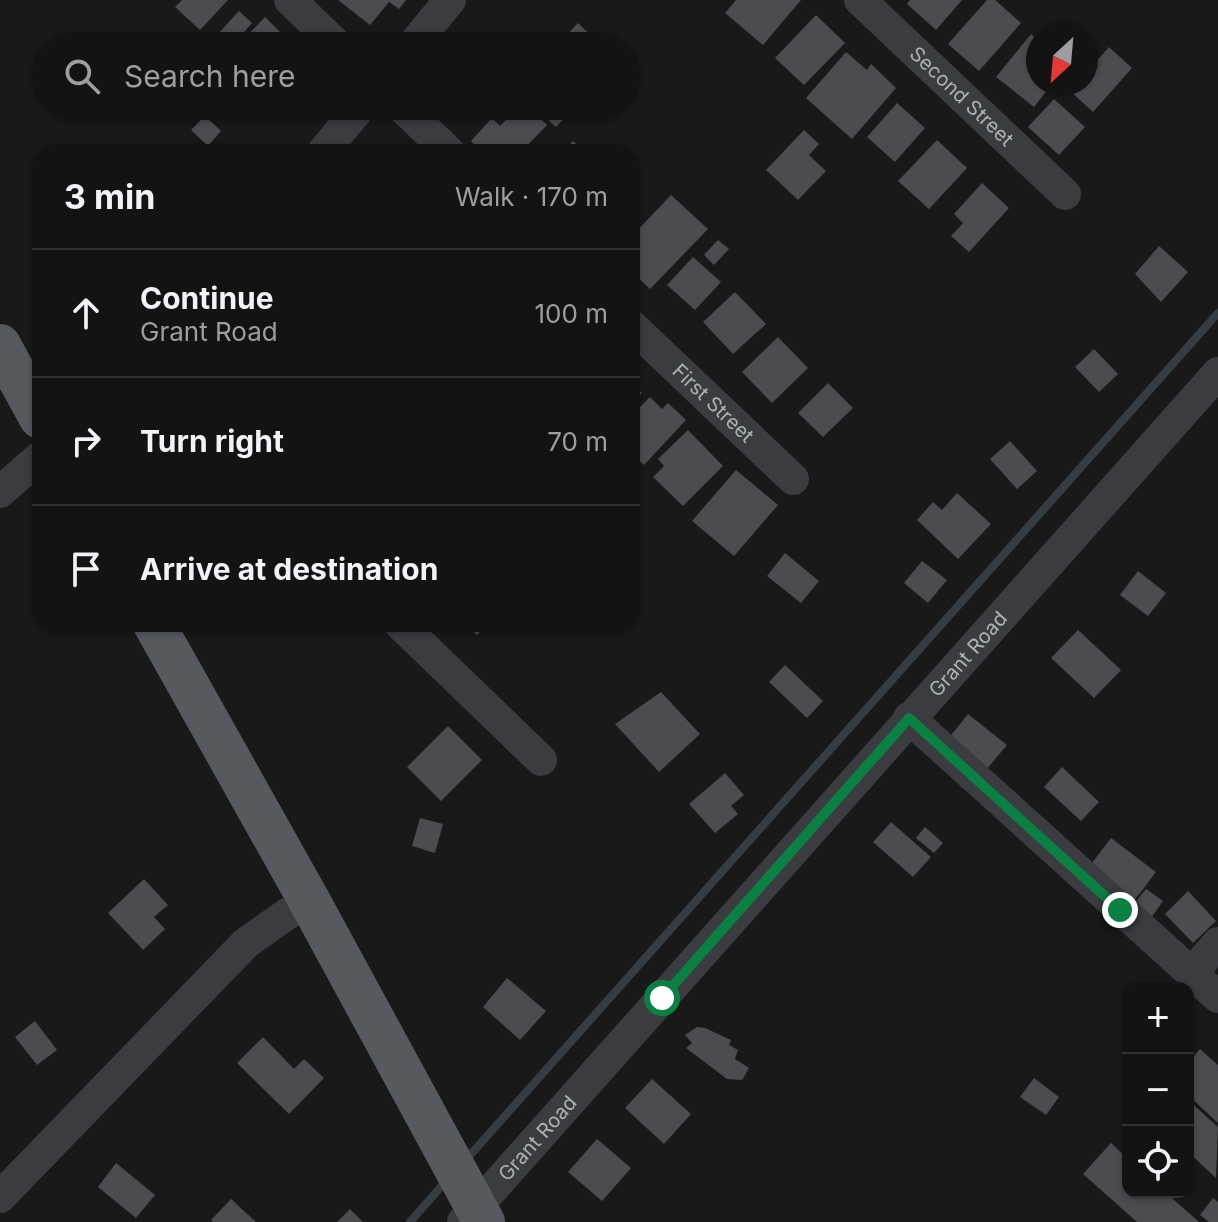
<!DOCTYPE html>
<html lang="en">
<head>
<meta charset="utf-8">
<style>
	body { margin:0; font-family:Inter,sans-serif; background:#202022; color:#f1f3f6 }
	.controls { position:absolute; right:24px; bottom:24px; display:grid; overflow:hidden; border-radius:16px; box-shadow:0 2px 6px #0004 }
	.controls button { width:72px; height:72px; display:grid; place-items:center; padding:0; border:0; border-bottom:2px solid #323234; background:#131314; color:#f1f3f6; font:40px sans-serif }
	.compass { position:absolute; left:1026px; top:24px; width:72px; height:72px; border-radius:50%; background:#131314; box-shadow:0 2px 6px #0004; rotate:206deg }
	.stop { position:absolute; width:24px; height:24px; margin:-18px; border:6px solid #0b8043; border-radius:50%; background:#fff }
	.stop.end { background:#0b8043; border-color:#fff; box-shadow:0 2px 8px #0008 }
	.list { margin:0; padding:0; list-style:none }
	h2 { display:flex; justify-content:space-between; align-items:center; height:104px; margin:0; padding:0 32px; font-size:34px }
	h2 small { font-size:26px; font-weight:400; color:#9d9ea0 }
	.list li { display:grid; grid-template-columns:52px 1fr auto; gap:24px; align-items:center; box-sizing:border-box; height:128px; padding:0 32px; border-top:2px solid #323234 }
	.list b { display:block; font-size:30px; white-space:nowrap }
	.list p { margin:0; font-size:26px; white-space:nowrap; color:#9d9ea0 }
	.list em { font-size:26px; font-style:normal; color:#9d9ea0 }
	.icon { flex:none; width:44px; height:44px; fill:none; stroke:currentColor; stroke-width:2; stroke-linecap:round; stroke-linejoin:round }
	.map { position:relative; flex:none; width:1218px; height:1222px; overflow:hidden }
	.search { position:absolute; background:#131314; box-shadow:0 2px 6px #0004; left:32px; top:32px; width:608px; height:88px; display:flex; align-items:center; gap:20px; box-sizing:border-box; padding:0 28px; border-radius:44px; color:#9d9ea0; font-size:30px }
	.panel { position:absolute; background:#131314; box-shadow:0 2px 6px #0004; left:32px; top:144px; width:608px; height:488px; border-radius:24px }
	.map>svg:first-child { display:block }
</style>
</head>
<body>
<div class="map">
<svg width="1218" height="1222" viewBox="0 0 1218 1222">
	<rect width="100%" height="100%" fill="#19191a"/>
	<g fill="none" stroke-linecap="round" stroke-linejoin="round">
		<path stroke="#343d42" stroke-width="8" d="M464,1162L1218,313
			M410,1222L446,1181"/>
	</g>
	<path fill="#4b4c4f" d="M182,0H228L200,30L175,7Z
		M338,0H406L399,9L389,2L370,25Z
		M736,0H801L763,45L725,13Z
		M910,0H962L936,30L907,4Z
		M987,0H995L1021,23L979,71L948,44Z
		M239,11L252,23L232,46H207Z
		M816,15L845,43L804,85L775,58Z
		M265,17L288,40L282,46H237Z
		M578,23L602,46H556Z
		M1031,34L1038,40V84H1052L1034,107L996,77Z
		M1109,47L1132,68L1093,112L1070,91L1076,84H1086V73Z
		M846,52L867,70L871,64L896,88L852,139L806,98Z
		M1054,99L1085,127L1059,155L1028,127Z
		M897,103L925,128L895,162L867,137Z
		M519,106H527L547,125L521,152H482L471,141L492,118L500,126Z
		M533,106H576L556,127Z
		M205,116L221,131L208,146L191,130Z
		M804,130L819,144L809,155L826,171L798,200L766,170Z
		M937,140L967,168L929,209L898,181Z
		M573,141L585,152H562Z
		M982,183L1009,208L969,252L951,236L963,223L954,214Z
		M671,195L708,229L650,289L632,272V236Z
		M718,240L729,249L714,265L704,255Z
		M1159,246L1188,272L1161,302L1135,274Z
		M693,257L721,282L695,310L667,285Z
		M735,292L766,324L733,354L703,322Z
		M778,337L808,368L772,403L742,372Z
		M1094,349L1118,374L1099,392L1075,367Z
		M632,383L642,393L632,403Z
		M828,383L853,408L823,437L798,413Z
		M650,397L662,409L668,403L686,420L644,465L632,454V415Z
		M688,430L723,466L683,506L653,477L664,466L658,459Z
		M1010,441L1037,471L1017,489L990,459Z
		M736,470L778,505L734,556L692,521Z
		M957,493L991,524L958,559L917,520L933,502L942,510Z
		M785,553L819,581L801,603L767,576Z
		M922,561L947,580L928,603L904,583Z
		M1138,571L1166,593L1148,616L1120,595Z
		M466,624H487L477,635Z
		M1078,630L1121,670L1094,698L1051,658Z
		M785,665L823,701L807,718L769,682Z
		M661,692L700,734L659,772L615,724Z
		M968,714L1007,745L986,770L948,739Z
		M448,726L482,760L441,801L407,767Z
		M1062,767L1099,802L1081,821L1044,787Z
		M725,773L744,795L731,806L738,814L715,833L689,804Z
		M420,818L443,824L435,853L412,846Z
		M891,822L931,857L913,877L873,842Z
		M925,827L943,843L934,853L916,838Z
		M1111,838L1156,872L1134,901L1088,868Z
		M144,879L168,905L154,917L165,929L143,950L108,913Z
		M1146,889L1163,901L1151,918L1133,905Z
		M1188,891L1216,921L1193,943L1165,914Z
		M507,978L546,1011L520,1040L483,1007Z
		M35,1021L57,1050L37,1065L15,1037Z
		M697,1027L705,1028L731,1040L729,1045L738,1050L735,1059L749,1068L742,1080L727,1079L686,1048L692,1043L685,1035Z
		M263,1037L294,1069L304,1059L324,1078L289,1114L237,1063Z
		M1200,1049L1218,1065V1123L1188,1095V1063Z
		M1034,1078L1059,1097L1046,1115L1020,1097Z
		M652,1079L691,1114L664,1144L625,1108Z
		M1188,1100L1218,1127L1216,1178L1188,1152Z
		M597,1139L631,1168L602,1201L568,1172Z
		M1111,1143L1128,1159V1192H1165L1199,1222H1137L1083,1174Z
		M116,1163L155,1195L136,1218L98,1187Z
		M1213,1198L1218,1202V1222H1209L1200,1215Z
		M231,1199L256,1222H213L211,1220Z
		M350,1209L363,1222H337Z"/>
	<g fill="none" stroke-linecap="round" stroke-linejoin="round">
		<g stroke="#3a3c3f" stroke-width="32">
			<path d="M290,0L338,46"/>
			<path id="s1" d="M860,0L1065,194"/>
			<path d="M412,46L450,0"/>
			<path d="M401,106L449,152"/>
			<path d="M323,152L361,106"/>
			<path id="s2" d="M632,326L793,479"/>
			<path d="M0,492L40,457"/>
			<path d="M400,624L541,760"/>
			<path d="M909,718L1218,997"/>
			<path d="M1191,974L1218,943"/>
			<path d="M0,1197L246,943L287,914L310,902"/>
			<path id="s3" d="M463,1222L1218,373"/>
		</g>
		<path stroke="#56595e" stroke-width="42" d="M0,345L40,418
			M154,624L310,902L484,1222"/>
	</g>
	<g fill="none" stroke-linecap="round" stroke-linejoin="round">
		<path stroke="#0b8043" stroke-width="10" d="M662,998L909,718L1120,910"/>
	</g>
	<g text-anchor="middle" stroke-width="6" stroke-linejoin="round" paint-order="stroke">
		<g font-size="20" fill="#adb2b8" stroke="#141415">
			<text dy="7" stroke="none"><textPath href="#s1" startOffset="140">Second Street</textPath></text>
			<text dy="7" stroke="none"><textPath href="#s2" startOffset="112">First Street</textPath></text>
			<text dy="7" stroke="none"><textPath href="#s3" startOffset="760">Grant Road</textPath></text>
			<text dy="7" stroke="none"><textPath href="#s3" startOffset="112">Grant Road</textPath></text>
		</g>
	</g>
</svg>
<div class="controls">
<button>+</button>
<button>−</button>
<button><svg class="icon" aria-label="locate" viewBox="0 0 24 24"><circle cx="12" cy="12" r="6"/><path d="M12 2v4M12 18v4M2 12h4M18 12h4"/></svg></button>
</div>
<svg class="compass" viewBox="-18 -18 36 36"><path d="M0-13l5 13h-10z" fill="#e53935"/><path d="M0 13l5-13h-10z" fill="#9d9ea0"/></svg>
<div class="stop" style="left:662px;top:998px"></div>
<div class="stop end" style="left:1120px;top:910px"></div>
<div class="search"><svg class="icon" aria-label="search" viewBox="0 0 24 24"><circle cx="10" cy="10" r="6"/><path d="M15 15l6 6"/></svg>Search here</div>
<section class="panel">
<h2>3 min<small>Walk · 170 m</small></h2>
<ul class="list">
<li><svg class="icon" aria-label="ahead" viewBox="0 0 24 24"><path d="M12 20V5M6 11l6-6 6 6"/></svg><div><b>Continue</b><p>Grant Road</p></div><em>100 m</em></li>
<li><svg class="icon" aria-label="right" viewBox="0 0 24 24"><path d="M7 20v-9h11M14 6l5 5-5 5"/></svg><div><b>Turn right</b></div><em>70 m</em></li>
<li><svg class="icon" aria-label="arrive" viewBox="0 0 24 24"><path d="M6 21V4h12l-3 4 3 4H6"/></svg><div><b>Arrive at destination</b></div></li>
</ul>
</section>
</div>
</body>
</html>
